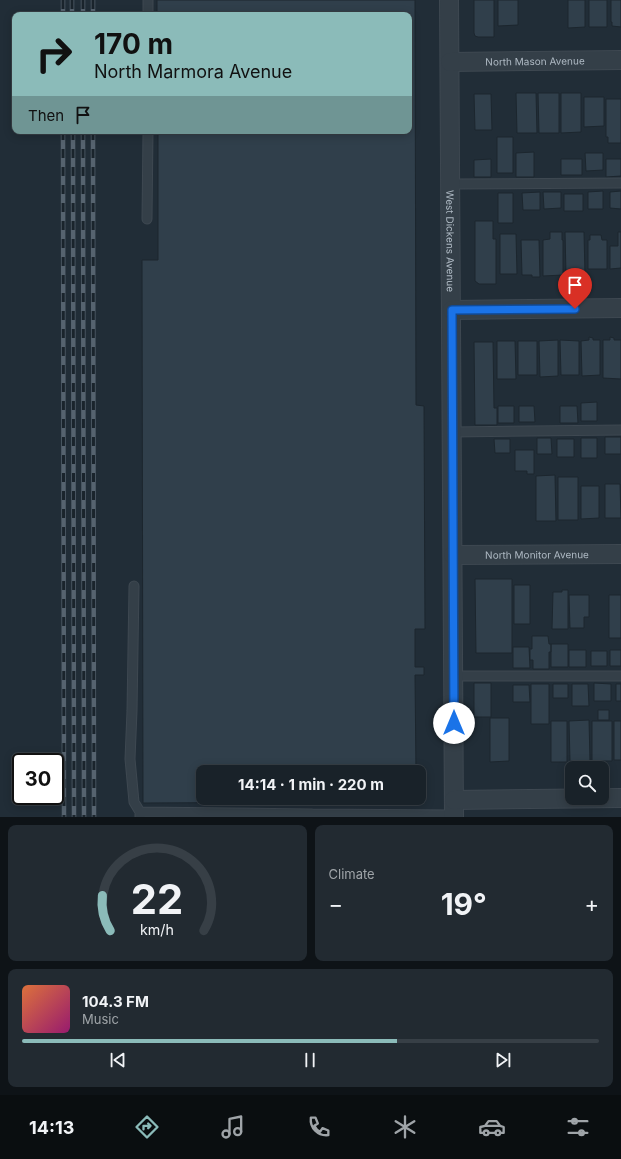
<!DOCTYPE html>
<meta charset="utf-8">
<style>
body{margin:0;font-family:Inter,sans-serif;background:#222a31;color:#f1f3f6;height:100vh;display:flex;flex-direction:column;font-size:15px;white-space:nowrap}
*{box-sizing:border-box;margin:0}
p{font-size:13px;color:#9fa4a8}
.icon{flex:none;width:22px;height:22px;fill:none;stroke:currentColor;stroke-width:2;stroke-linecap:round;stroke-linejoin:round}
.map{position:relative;height:817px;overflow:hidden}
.drawer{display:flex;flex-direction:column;gap:8px;padding:8px;background:#0e1317;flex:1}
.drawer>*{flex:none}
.banner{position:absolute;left:12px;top:12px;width:400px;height:122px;border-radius:8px;box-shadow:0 2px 10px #0003,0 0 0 1px #373f46;background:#8bbbb9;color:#111;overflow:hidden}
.buttons{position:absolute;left:565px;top:761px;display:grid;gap:8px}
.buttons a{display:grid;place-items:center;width:44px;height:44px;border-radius:8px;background:#192229;box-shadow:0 2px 10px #0003,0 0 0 1px #373f46;font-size:20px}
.speed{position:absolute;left:12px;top:753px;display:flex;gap:8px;font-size:20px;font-weight:700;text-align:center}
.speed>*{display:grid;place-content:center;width:52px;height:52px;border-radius:50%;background:#192229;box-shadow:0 2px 10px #0003,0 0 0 1px #373f46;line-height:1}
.speed .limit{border:2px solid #111;border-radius:6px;background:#fff;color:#111}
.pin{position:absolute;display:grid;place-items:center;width:34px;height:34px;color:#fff;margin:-41px -17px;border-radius:50% 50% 50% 0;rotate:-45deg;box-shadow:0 0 4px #0007}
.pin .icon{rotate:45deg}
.me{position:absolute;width:44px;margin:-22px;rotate:0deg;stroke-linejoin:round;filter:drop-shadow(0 0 3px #0008)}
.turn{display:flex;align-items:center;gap:14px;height:84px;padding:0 16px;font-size:18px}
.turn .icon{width:52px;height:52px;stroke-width:2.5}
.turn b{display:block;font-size:28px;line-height:34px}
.then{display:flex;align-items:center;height:38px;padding:0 16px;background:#0003;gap:8px;font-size:15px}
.big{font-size:30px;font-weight:700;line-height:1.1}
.drawer .card{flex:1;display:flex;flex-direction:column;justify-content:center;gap:6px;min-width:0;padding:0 14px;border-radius:8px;background:#222a31}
.drawer .dial{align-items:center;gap:0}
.dial svg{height:104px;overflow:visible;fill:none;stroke:#373f46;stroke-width:7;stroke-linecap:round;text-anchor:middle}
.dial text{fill:#f1f3f6;stroke:none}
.song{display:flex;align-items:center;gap:12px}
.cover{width:48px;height:48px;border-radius:6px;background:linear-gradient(135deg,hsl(20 70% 55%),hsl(320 70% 35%))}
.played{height:4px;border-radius:2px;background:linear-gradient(90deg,#8bbbb9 65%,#373f46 65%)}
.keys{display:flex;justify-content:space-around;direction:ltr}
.heat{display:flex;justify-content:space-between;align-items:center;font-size:22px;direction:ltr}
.drawer .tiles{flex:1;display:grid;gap:8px;grid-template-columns:1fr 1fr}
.card:last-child{grid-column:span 2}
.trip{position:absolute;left:196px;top:765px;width:230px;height:40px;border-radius:8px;background:#192229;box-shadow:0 2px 10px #0003,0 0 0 1px #373f46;font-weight:700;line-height:40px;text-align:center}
.tab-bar{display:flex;height:64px;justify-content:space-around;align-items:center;background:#0a0e10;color:#9fa4a8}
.tab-bar .icon{width:28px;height:28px}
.tab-bar .current{color:#8bbbb9}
.tab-bar b{font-size:18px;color:#f1f3f6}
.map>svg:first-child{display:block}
.building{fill:#303f4b;stroke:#1c262e}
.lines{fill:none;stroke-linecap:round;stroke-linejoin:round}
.service-casing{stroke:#3e4851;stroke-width:11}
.minor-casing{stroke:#3e4851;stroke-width:20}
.service{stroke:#343f48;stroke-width:9}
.minor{stroke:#343f48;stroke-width:18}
.rail-casing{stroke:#56636f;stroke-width:4.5}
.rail{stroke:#1a242c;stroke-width:3;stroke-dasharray:9;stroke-linecap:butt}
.route-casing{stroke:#114b97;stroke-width:10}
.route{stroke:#1a73e8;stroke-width:7}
.labels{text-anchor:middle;stroke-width:4;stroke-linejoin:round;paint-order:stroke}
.street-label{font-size:10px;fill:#afbac4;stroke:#1a242c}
</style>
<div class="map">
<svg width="621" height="817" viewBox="0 0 621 817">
<rect width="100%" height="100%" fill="#212d37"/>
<path class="building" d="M157,0H415L416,405L424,406L425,629H415V667H424V675H415L416,772H203V798H358V802L143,803L142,260H158V131H409V15H157Z
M474,0H494V37H478L475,36L474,33Z
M498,0H518V25L498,26Z
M568,0H585V27L568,28Z
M589,0H607V27H589Z
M611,0H621V27L612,26V22H611Z
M516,93H536L537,133H517Z
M538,93H559V133H539Z
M561,93H581V132L561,133Z
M474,94H491L492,130H475Z
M584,97H604V126L584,127Z
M606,99H621V143H608V137H606Z
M497,137H513V173H497Z
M534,152V177H516V153Z
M585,153H603V170L586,171Z
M491,159V177H474V160Z
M561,159H582V175H561Z
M606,159H621V176L606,177Z
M603,191V209H588V192Z
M621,191V209L610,208V192Z
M540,192V210H523L522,193Z
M543,192H561V208L544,209Z
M498,193H513V223H498Z
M564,194H583V211H564Z
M475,221H493V239H496V284H479L475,281Z
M550,232H562V240H563V275L543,276V240L550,239Z
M565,232H584L585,275H566Z
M618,232H621V268L610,269V246H618Z
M500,234H516L517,274H500Z
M590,235H601L602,240H607V269H588V240H590Z
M521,240H539L540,277H532V275H522Z
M589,337L593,338V340H600V375L582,376L581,341L589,340Z
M610,337L614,338V340H621V379L603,378V340H610Z
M558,340V376L540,377L539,341Z
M560,340L579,341V375H561Z
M497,341H515L516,379H497Z
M518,341H537V375H518Z
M474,342H493L494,408H497V425H475Z
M597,402V421H581V403Z
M498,406H514V423H498Z
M519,406H534L535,422H519Z
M560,406H577L578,423H560Z
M605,437H621V454H605Z
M537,438H551L552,454H537Z
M581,438H597V458H581Z
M494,439H510V453H495Z
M557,439H574V457H557Z
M515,450H534V474H527V471H515Z
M555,475L556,521H536V476Z
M558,477H578V520H558Z
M605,484H620L621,518H605Z
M581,486H599V518L581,519Z
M475,579H512V653H476Z
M514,585H530V624H514Z
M562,590H568V629H552L553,592H562Z
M569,595H589V617H584V628H570Z
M609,595H621V638H609Z
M532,636H548L549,644H551V652H549V669H533V660H530V649H532Z
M551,644H568V667H551Z
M513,647H529L530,668H513Z
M569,650H586V667H569Z
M610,650H621V666H610Z
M591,651H607V666H591Z
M474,683H491V717H474Z
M594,683L611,684V701H594Z
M531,684H549V724H531Z
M553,684H568V698H553Z
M572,684H588L589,706H572Z
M616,684H621V701H616Z
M513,685H529L530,702H513Z
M598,710H609V720H598Z
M490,718H509V761L490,762Z
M589,720L590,761H570L569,721Z
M551,721H567V762H551Z
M592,721H612V761H592Z
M614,721H621V760H614Z"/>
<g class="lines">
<g class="service-casing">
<path id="service" d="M148,15V0
M450,184L621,183
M147,219L148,131
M452,432L621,430
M134,586L132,711L130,759L134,802L140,812V817
M453,676H621
M140,812L312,814
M312,817V814L454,815"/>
</g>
<g class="minor-casing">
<g id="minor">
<path id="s1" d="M449,0L454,817"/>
<path id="s2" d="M450,62L621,60"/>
<path d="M452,310L621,308"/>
<path id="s3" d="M453,555L621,554"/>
<path d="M454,800L621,798"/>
</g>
</g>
<use href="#service" class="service"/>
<use href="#minor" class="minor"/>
<g class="rail-casing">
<path id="rail" d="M63,0V15
M72,0V15
M83,0V15
M93,0V15
M63,131L64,817
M73,131L74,817
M83,131L84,817
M93,131L94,817"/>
</g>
<use href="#rail" class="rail"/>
</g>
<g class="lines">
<g class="route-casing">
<path id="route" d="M454,723L452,310L575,309"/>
</g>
<use href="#route" class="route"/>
</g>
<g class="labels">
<g class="street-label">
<text dy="4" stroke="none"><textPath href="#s2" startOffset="85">North Mason Avenue</textPath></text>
<text dy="4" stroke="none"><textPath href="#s1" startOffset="241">West Dickens Avenue</textPath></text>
<text dy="4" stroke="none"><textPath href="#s3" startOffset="84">North Monitor Avenue</textPath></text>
</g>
</g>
</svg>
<div class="buttons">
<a><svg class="icon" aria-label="search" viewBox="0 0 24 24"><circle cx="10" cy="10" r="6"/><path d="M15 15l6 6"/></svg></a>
</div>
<div class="speed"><div class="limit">30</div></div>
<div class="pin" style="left:575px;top:309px;background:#d93025"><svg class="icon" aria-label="arrive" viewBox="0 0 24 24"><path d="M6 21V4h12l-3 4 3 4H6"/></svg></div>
<svg class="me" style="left:454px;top:723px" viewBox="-20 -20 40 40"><circle r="19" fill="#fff"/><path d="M0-13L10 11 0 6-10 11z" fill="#1a73e8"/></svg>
<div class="trip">14:14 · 1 min · 220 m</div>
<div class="banner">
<div class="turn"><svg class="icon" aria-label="right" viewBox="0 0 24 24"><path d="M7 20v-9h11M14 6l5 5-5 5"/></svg><div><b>170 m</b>North Marmora Avenue</div></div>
<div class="then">Then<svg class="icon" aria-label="arrive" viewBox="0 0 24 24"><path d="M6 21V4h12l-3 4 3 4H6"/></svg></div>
</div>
</div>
<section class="drawer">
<div class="tiles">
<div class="card dial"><svg viewBox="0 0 100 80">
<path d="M14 69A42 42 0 1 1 86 69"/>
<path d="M14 69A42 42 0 0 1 8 42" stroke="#8bbbb9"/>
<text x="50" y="56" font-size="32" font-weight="700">22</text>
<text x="50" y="72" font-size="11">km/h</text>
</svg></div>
<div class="card"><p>Climate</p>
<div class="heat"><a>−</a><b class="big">19°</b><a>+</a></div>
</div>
<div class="card">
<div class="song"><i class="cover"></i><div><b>104.3 FM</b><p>Music</p></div></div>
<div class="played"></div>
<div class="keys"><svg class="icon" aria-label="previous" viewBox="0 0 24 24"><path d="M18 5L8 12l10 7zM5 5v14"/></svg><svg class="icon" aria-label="pause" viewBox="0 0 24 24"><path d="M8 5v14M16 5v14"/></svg><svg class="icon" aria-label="next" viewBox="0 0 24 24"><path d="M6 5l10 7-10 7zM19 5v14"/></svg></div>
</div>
</div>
</section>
<nav class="tab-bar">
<b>14:13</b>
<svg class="icon current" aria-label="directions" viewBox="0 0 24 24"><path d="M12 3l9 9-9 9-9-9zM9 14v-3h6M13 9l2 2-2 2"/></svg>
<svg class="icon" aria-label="music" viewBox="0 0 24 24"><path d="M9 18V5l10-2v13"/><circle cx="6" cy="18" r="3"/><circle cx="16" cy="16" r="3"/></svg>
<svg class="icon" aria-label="phone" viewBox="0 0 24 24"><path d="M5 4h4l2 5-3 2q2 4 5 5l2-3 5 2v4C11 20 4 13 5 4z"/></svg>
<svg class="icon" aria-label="climate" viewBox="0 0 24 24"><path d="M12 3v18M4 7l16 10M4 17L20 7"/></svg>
<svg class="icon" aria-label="car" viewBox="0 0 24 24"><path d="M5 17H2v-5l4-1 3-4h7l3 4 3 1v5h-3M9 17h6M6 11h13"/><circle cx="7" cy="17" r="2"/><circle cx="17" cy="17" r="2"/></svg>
<svg class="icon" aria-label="filters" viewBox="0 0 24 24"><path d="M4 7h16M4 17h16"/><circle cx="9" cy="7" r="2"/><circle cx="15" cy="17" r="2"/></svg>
</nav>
